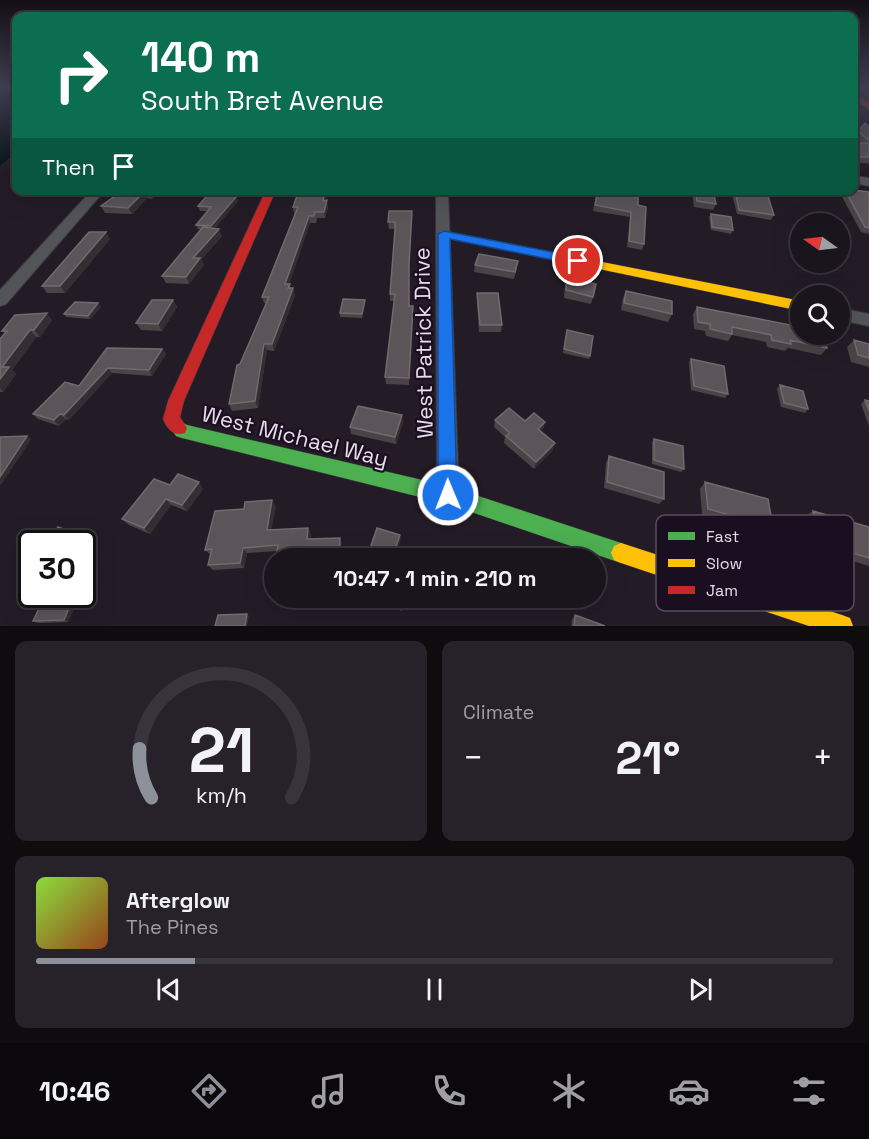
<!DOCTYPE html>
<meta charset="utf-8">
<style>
body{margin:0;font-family:"Space Grotesk",sans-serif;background:#272229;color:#f1f3f6;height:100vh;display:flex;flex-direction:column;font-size:22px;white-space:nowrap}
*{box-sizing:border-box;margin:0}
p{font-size:20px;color:#9f9fa3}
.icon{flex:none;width:33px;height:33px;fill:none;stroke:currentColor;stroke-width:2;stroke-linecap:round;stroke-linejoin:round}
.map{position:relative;height:626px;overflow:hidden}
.drawer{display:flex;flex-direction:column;gap:15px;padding:15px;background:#0e0c0f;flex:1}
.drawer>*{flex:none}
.top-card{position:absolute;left:12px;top:12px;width:846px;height:183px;border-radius:12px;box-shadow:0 6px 24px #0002,0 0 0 2px #38343b;background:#0b6e4f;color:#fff;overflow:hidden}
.needle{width:39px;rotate:284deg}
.tools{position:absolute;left:790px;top:213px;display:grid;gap:12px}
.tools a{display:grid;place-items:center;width:60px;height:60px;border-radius:50%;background:#1a151c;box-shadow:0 6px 24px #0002,0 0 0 2px #38343b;font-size:30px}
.speed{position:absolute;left:18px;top:530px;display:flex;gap:12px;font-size:30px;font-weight:700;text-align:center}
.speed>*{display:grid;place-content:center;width:78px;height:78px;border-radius:50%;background:#1a151c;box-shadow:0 6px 24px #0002,0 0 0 2px #38343b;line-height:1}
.speed .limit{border:3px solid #111;border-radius:9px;background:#fff;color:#111}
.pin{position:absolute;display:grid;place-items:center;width:51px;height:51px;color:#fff;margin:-26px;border:3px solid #fff;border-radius:50%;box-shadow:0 2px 6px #0007}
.me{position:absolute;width:66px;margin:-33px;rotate:359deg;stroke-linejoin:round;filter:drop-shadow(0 0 4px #0008)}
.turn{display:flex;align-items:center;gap:21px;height:126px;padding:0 30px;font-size:27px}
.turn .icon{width:78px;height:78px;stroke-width:2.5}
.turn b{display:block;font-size:42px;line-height:51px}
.then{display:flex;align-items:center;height:57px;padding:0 30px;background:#0003;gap:12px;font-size:22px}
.big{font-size:45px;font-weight:700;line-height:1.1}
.drawer .widget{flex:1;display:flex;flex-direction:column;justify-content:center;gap:9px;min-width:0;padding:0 21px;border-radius:12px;background:#272229}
.drawer .dial{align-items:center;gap:0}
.dial svg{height:156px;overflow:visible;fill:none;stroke:#38343b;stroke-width:7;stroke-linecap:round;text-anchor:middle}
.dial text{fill:#f1f3f6;stroke:none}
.song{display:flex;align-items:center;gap:18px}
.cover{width:72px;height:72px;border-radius:9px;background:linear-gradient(135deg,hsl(90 70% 55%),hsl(20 70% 35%))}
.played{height:6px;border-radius:3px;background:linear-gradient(90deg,#8c9099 20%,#38343b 20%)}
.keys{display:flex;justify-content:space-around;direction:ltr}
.heat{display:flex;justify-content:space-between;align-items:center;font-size:33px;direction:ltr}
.drawer .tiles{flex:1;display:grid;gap:15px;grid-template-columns:1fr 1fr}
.widget:last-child{grid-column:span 2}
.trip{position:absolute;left:264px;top:548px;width:342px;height:60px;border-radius:30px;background:#1a151c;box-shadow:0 6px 24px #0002,0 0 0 2px #38343b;font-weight:700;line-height:60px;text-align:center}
.tab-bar{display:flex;height:96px;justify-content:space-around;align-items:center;background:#0a080b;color:#9f9fa3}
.tab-bar .icon{width:42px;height:42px}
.tab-bar .active{color:#8c9099}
.tab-bar b{font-size:27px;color:#f1f3f6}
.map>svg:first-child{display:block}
.water{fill:#071117}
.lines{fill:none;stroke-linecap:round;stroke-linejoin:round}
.street-casing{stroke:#3d3840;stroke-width:2}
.fast-casing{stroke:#3d3840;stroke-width:1}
.slow-casing{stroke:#3d3840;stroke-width:1}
.jam-casing{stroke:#3d3840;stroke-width:1}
.street{fill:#525458;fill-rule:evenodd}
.fast{fill:#4caf50;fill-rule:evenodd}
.slow{fill:#ffc107;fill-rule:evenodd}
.jam{fill:#c62828;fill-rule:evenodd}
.wall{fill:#4b4446}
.shaded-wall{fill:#342d32}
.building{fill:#5b5458;stroke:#716a6e;stroke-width:1.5}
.route{fill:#1a73e8;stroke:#114b97;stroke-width:1.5}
.labels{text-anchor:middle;stroke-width:4.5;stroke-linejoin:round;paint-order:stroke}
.street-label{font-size:22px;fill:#e5dde9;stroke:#1a0f20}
.key{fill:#1a0f20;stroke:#574d5c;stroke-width:1.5}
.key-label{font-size:16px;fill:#e5dde9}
</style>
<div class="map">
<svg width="869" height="626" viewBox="0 0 869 626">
<rect width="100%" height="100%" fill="#231c26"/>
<path class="water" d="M0,88H16V153L0,166Z"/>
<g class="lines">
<g class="street-casing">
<path id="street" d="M854,176L869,178V186L854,183Z
M92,190H105L6,304L0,306V290Z
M436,190H448L459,495L456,503L448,506L440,503L437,495Z
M840,308L869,314V326L840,320Z"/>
</g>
<g class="fast-casing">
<path id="fast" d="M179,421L187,425L448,486L621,543L628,546L631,553L628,560L621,563L448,504L182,438L176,436L171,428L173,423Z"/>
</g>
<g class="slow-casing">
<path id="slow" d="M444,231L801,301V311L440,236V232Z
M621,543L842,615L850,618L853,626H809L621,563L614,560L611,553L614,546Z"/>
</g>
<g class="jam-casing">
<path id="jam" d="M854,94L869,103V109L854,99Z
M266,190H276L184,401L180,417L187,428L185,433C174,437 167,429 163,419L168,401Z"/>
</g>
<use href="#street" class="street"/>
<use href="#fast" class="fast"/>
<use href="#slow" class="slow"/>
<use href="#jam" class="jam"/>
</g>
<path class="wall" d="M869,127V164L868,163H854V143H861L854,137L858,131Z
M120,190H158L152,199L147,198L132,214L105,213L101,206L115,196Z
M240,190L235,196L236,197L238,201L215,228L222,236L201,260L204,265L189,284L166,283L162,276L201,230L198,229L196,225L208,211H200L198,206Z
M299,190H327L325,200L328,207L325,218H317L316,223H310L289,284L291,288H293L295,295L274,351L267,350L258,408L232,411L229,404L240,364L266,303H264L262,297L295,214H294L293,207Z
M597,190L638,205L644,244L642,250L627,247L630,217L593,211Z
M680,190H713L716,204L713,210L694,207L692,192Z
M731,190H766L774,215L771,220L737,214Z
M842,190L869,192V234L861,232L840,193Z
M711,214L733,230L731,234L711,230L709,217Z
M412,217L409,271V306L413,313L409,385L386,384L385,377L394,301H390V294L395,229H389L388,222Z
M110,239L65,293H47L42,286Z
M475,265L517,268L514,279L474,272Z
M567,277L593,297L591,304L564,298L565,285Z
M626,291L672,314L668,322L621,310L623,298Z
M477,293L502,325L501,332H479L477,300Z
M173,300L177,307L162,331L141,330L136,323Z
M365,303L362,318L340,317V313Z
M101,307L90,319L66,317L64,314Z
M697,307L827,348L821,355L788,348L785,351L767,347L766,342L732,335L728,341L706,336L705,331L694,329L693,314Z
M52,320L40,337H36L12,370L16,374L3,392H0V339L5,333L2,331Z
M567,330L590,356L589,359L563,353Z
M854,340L869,344V367L851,362L847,347Z
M107,348L162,349L166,354L152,376L112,373L69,420L66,419L59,426L38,419L33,414L79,386Z
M691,359L728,394L725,398L691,390L689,362Z
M780,385L808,409L805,413L781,407L777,389Z
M865,400L869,401V426L861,404Z
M495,420L545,422L543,429L540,431L553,450L534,469L504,443L505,437L494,427Z
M403,422L396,444L351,434L350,427Z
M654,439L684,469L681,472L652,464V442Z
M609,456L664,499L659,504L604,488L606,463Z
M705,482L773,527L766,533L702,515L700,489Z
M170,485L203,489L187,511L171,505L150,534L129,525L122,519Z
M276,506L271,530L311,534V539L342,543L277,551L247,553L244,568L213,570L208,565L211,555L205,550Z
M813,511L869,527V566L837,556L835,552L811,545L805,517Z
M46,594H80L68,622L38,623L33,621Z
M365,597H406L402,611L366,599Z
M575,615L605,626H571L572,620Z"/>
<path class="shaded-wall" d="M151,190H158L152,199L149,192Z
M235,190H240L232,201L231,196Z
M325,190H327L324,207L323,201Z
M144,192L147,198L132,214L128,208Z
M236,197L238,201L213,231L211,226Z
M327,200L328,207L325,218L324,212Z
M412,211V217L409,271V264Z
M309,216L310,223L287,290L285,284Z
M219,229L222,236L201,260L204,265L189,284L186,277L193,258Z
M106,232L110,239L65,293L60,286Z
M293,288L295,295L274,351L272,344Z
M173,300L177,307L162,331L158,324Z
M365,300V303L362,318V314Z
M98,303L101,307L90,319L88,316Z
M413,306V313L409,385V378Z
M47,313L52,320L40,337L34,330Z
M30,330L36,337L12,370L16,374L3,392L0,388V379L2,367Z
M264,344L267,350L258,408L255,401Z
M162,349L166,354L152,376L149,370Z
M108,368L112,373L69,420L64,415Z
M60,414L66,419L59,426L54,420Z
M402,415L403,422L396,444L395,437Z
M545,422L543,429L536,435L538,429Z
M27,436L31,440L1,485L0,484V477Z
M555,443L553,450L534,469L536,462Z
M199,482L203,489L187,511L182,505Z
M166,499L171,505L150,534L144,528Z
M272,500L276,506L270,536L267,530Z
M308,528L311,534L310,544L307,539Z
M75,533L79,535L73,543H67Z
M400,535L401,540L395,557L394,552Z
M340,538L342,543L341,558H339Z
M243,548L247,553L244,568L240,563Z
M84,573L88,576L82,589V577Z
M75,594H80L68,622L64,620Z
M404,597H406L402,611L401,607Z
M247,614L249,616L247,626H245Z"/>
<path class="building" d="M865,123L869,127V141L858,131Z
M854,143H869V157H854Z
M120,190H151L149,192H144L128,208L101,206L115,196Z
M212,190H235L231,196L236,197L211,226L196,225L211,207L198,206Z
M299,190H325L323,201L327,200L324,212H315L314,216H309L285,284H290L288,288H293L272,344H264L255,401L229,404L237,365L240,364L269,297H262L298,207H293Z
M598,190H638V205L646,207L644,244L629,241L631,212L595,205Z
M695,190H713L716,204L697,201Z
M735,190H766L774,215L739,210Z
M845,190H854L869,192V228L865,227Z
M389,211H412L409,264V306H413L409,378L385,377L395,294H390L395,230V222H388Z
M711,214L731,217L733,230L712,227Z
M203,227L219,229L193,258H200L186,277L162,276Z
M89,232H106L60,286H42Z
M479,254L518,261L515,272L475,265Z
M567,277L596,284L593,297L566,290Z
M626,291L672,301V314L624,303Z
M477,293H498L502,325H480Z
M343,299L365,300L362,314L340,313Z
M152,300H173L158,324L136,323Z
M75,302L98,303L88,316L64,314Z
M697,307L801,327V334H823L827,348L790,340L791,344L772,340L771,335L732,327V334L710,329V324L698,322Z
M47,313L34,330H30L2,367H9L0,379V339L7,331H2L15,315Z
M567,330L593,336L590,356L564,349Z
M854,340L869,344V358L858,355Z
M107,348L162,349L149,370L108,368L64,415L60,414L54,420L33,414L65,382L79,386Z
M691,359L724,366L728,394L694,386Z
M780,385L803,391L808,409L784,403Z
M865,400L869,401V411Z
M358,406L402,415L395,437L350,427Z
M509,408L525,421L534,413L545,422L538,429L555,443L536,462L506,436L510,433L495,420Z
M27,436L0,477V437Z
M654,439L683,446L684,469L654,460Z
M609,456L664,472V499L607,482Z
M178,474L199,482L182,505L166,499L144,528L122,519L154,479L170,485Z
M705,482L768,499L773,527L708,509Z
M272,500L267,530L308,528L307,539L340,538L339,558H276L278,545L243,548L240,563L208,565L212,549L205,550L215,511L244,509L245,502Z
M813,511L869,527V558L846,551L844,547L820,540Z
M58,527L75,533L67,543H46Z
M377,528L400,535L394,552L401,554L400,558H372L367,557Z
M46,594H75L64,620L33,621Z
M371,597H404L401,607Z
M247,614L245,626H215L218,615Z
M575,615L605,626H574Z"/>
<linearGradient id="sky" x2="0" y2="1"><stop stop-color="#130f15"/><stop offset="0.5" stop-color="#3f4052"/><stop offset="1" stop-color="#3f4052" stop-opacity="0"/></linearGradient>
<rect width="869" height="175" fill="url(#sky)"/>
<path class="route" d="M444,231L578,257L584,261L578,265L450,239L457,495L454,501L448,504L441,501L438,495V234Z"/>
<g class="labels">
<g class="street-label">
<text transform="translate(423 343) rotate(-91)" y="8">West Patrick Drive</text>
<text transform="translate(295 436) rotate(14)" y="8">West Michael Way</text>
</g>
</g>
<rect x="656" y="515" width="198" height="96" rx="9" class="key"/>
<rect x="668" y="532" width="27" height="8" fill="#4caf50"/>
<rect x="668" y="559" width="27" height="8" fill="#ffc107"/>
<rect x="668" y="586" width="27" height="8" fill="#c62828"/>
<g class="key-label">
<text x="706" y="542">Fast</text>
<text x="706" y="569">Slow</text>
<text x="706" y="596">Jam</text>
</g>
</svg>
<div class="tools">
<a><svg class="needle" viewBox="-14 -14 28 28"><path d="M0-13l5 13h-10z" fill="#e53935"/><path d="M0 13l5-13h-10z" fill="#9f9fa3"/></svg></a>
<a><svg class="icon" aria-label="search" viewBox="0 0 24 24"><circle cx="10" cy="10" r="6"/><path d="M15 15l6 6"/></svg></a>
</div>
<div class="speed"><div class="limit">30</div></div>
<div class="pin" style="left:578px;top:261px;background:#d93025"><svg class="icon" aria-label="arrive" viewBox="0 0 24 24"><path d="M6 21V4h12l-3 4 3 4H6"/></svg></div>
<svg class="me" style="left:448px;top:495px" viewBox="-20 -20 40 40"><circle r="17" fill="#1a73e8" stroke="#fff" stroke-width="3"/><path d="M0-11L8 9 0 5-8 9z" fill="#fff"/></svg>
<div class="trip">10:47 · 1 min · 210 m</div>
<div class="top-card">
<div class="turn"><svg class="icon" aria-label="right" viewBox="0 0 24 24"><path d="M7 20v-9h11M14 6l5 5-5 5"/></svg><div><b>140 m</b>South Bret Avenue</div></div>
<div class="then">Then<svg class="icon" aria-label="arrive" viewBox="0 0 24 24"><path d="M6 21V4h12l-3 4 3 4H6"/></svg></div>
</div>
</div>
<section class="drawer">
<div class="tiles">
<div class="widget dial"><svg viewBox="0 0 100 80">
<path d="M14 69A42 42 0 1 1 86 69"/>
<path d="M14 69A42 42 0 0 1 8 44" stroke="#8c9099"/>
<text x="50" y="56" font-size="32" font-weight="700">21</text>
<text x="50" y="72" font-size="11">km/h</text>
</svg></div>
<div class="widget"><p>Climate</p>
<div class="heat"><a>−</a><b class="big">21°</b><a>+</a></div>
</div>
<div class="widget">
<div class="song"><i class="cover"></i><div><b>Afterglow</b><p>The Pines</p></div></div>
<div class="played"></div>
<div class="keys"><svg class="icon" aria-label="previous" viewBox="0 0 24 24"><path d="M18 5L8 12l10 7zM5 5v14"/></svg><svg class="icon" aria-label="pause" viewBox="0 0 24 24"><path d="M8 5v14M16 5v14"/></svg><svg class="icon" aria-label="next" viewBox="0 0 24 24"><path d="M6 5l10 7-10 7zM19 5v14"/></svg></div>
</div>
</div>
</section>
<nav class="tab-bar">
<b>10:46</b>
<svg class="icon active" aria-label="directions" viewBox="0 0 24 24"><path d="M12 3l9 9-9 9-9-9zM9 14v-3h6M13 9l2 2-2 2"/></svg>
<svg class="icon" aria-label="music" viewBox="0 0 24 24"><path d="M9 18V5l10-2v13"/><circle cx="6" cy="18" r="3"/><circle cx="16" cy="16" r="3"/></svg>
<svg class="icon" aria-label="phone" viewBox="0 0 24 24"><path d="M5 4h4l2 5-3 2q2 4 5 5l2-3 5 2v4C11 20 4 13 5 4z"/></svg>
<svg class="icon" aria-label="climate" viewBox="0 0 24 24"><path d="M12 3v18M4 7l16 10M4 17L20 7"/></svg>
<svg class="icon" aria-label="car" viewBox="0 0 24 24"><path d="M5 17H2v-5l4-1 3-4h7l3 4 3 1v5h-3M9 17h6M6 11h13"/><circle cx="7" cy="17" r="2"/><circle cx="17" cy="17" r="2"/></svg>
<svg class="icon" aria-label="filters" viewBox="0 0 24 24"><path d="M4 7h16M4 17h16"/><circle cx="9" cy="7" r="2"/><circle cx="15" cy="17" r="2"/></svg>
</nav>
